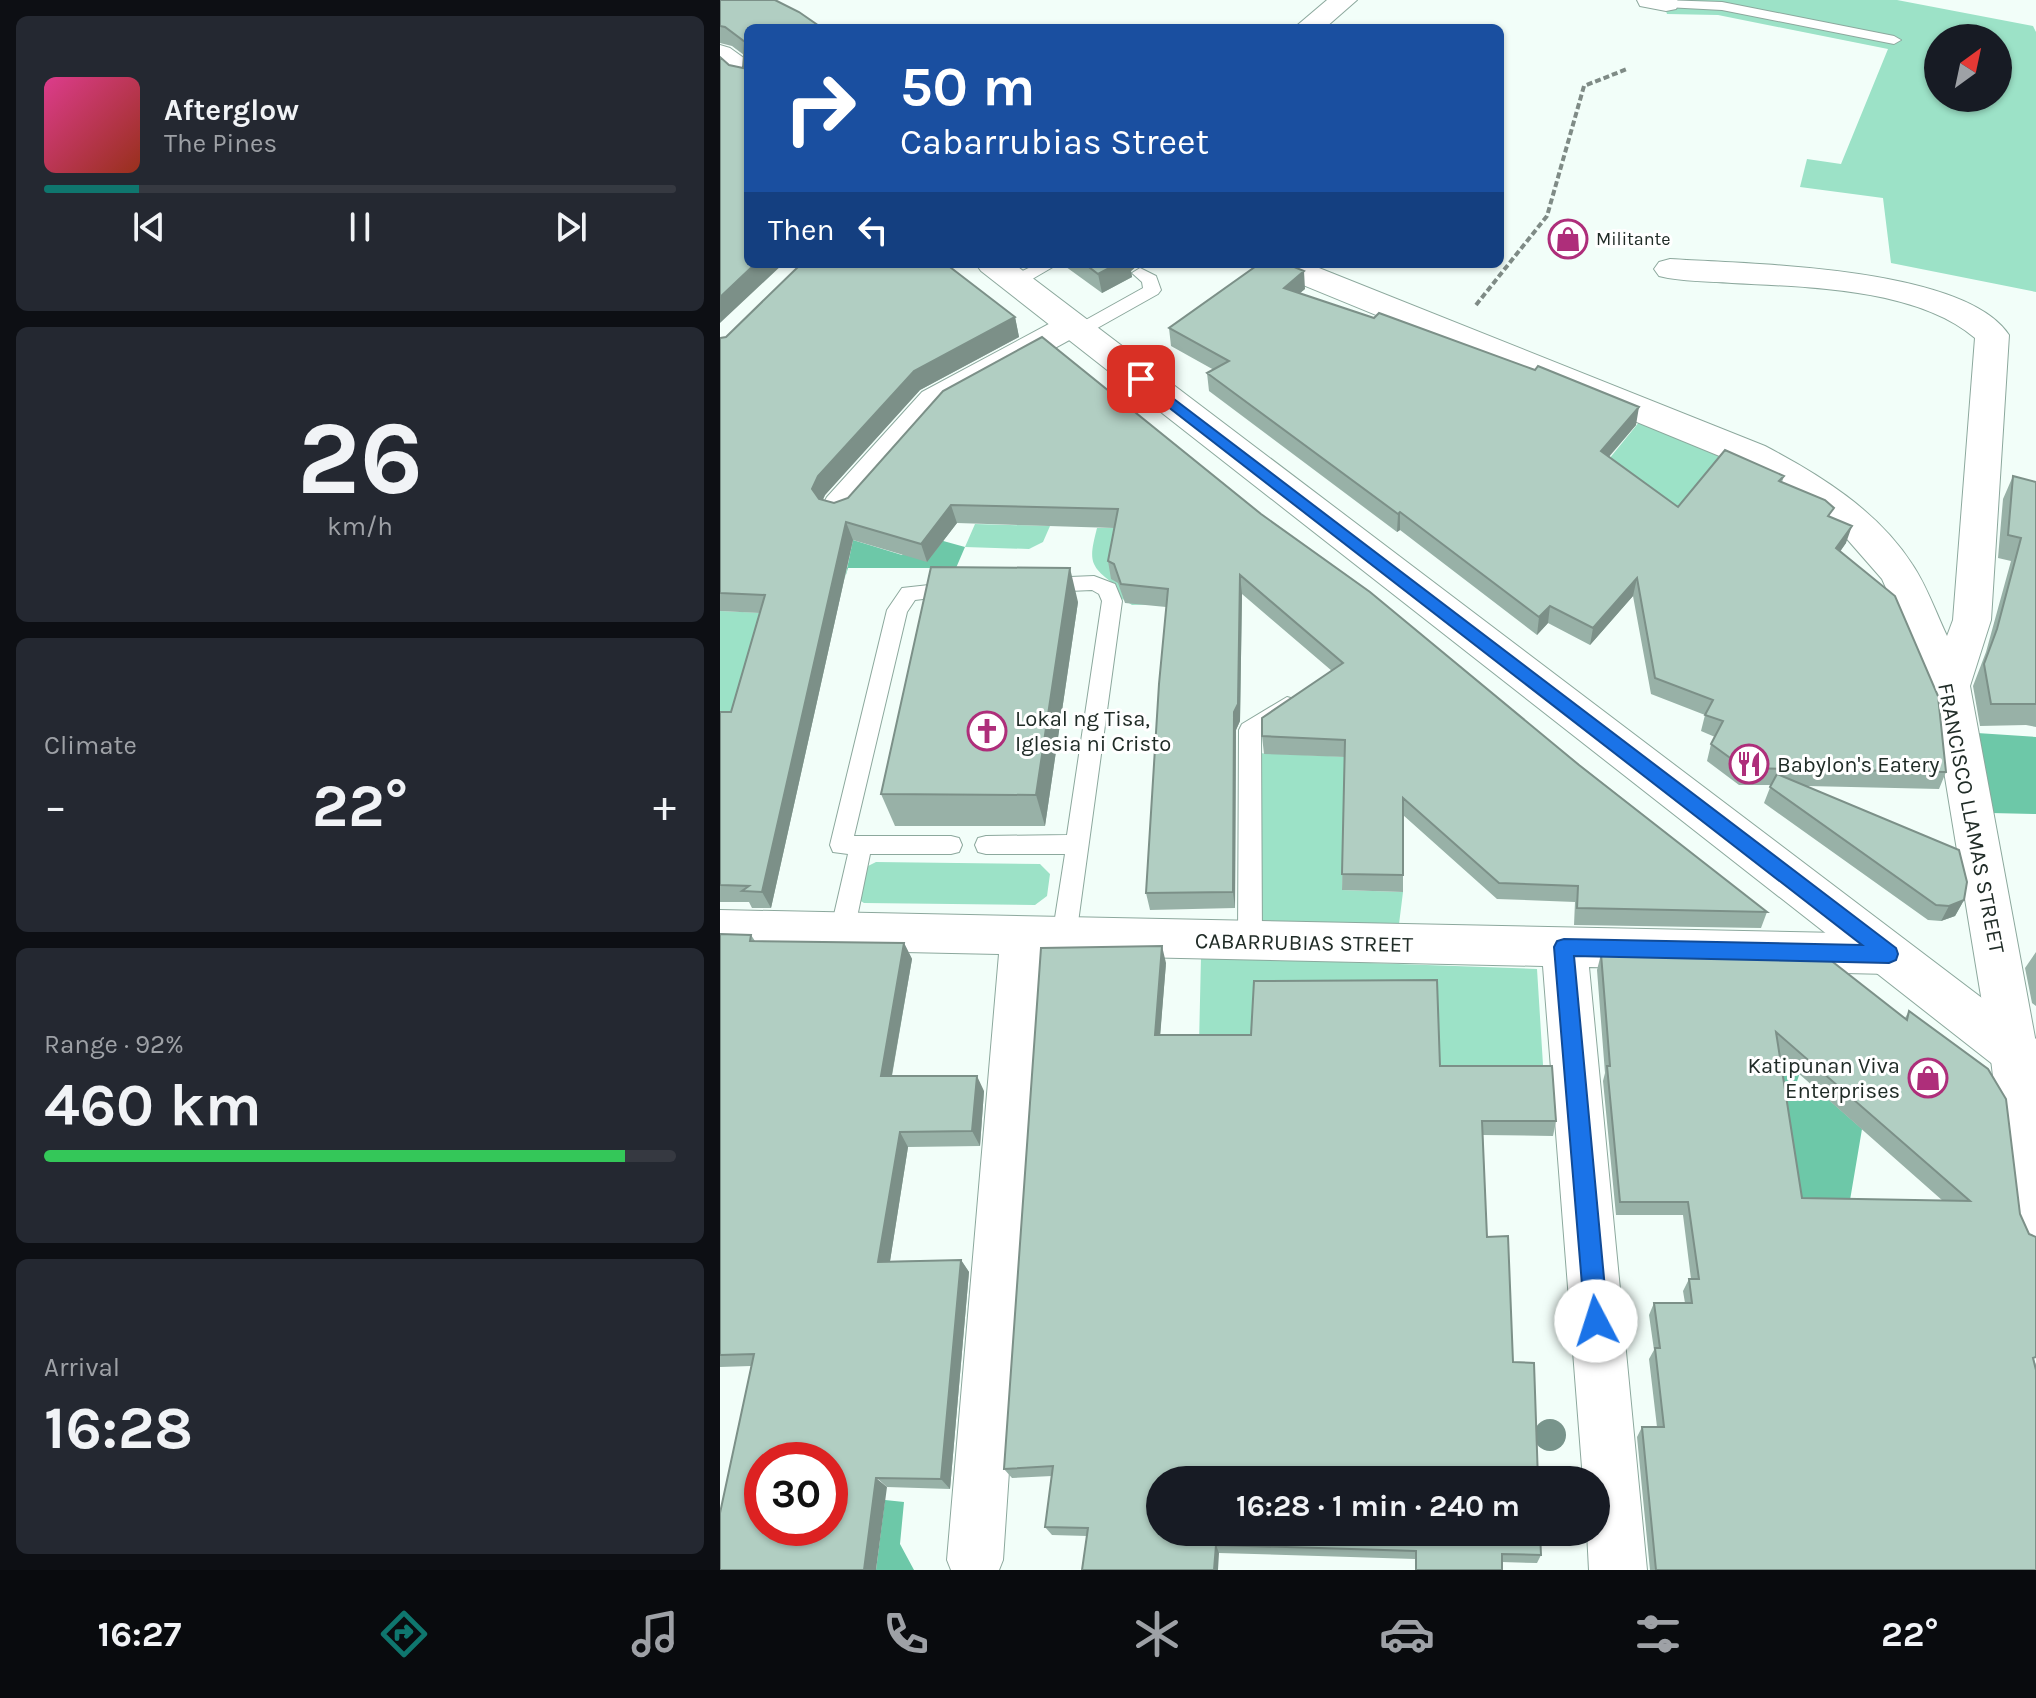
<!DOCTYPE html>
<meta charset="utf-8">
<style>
body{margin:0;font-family:Karla,sans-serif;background:#242831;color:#f1f3f6;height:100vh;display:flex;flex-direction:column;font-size:30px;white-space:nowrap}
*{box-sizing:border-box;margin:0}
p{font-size:26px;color:#9ea1a6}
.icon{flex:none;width:44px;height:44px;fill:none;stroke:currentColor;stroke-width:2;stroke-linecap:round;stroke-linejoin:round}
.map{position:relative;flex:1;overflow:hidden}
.details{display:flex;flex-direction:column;gap:16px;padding:16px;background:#0d0f14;width:720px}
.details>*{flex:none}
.guide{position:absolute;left:24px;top:24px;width:760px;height:244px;border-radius:12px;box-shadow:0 2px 6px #0004;background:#1a4fa0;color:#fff;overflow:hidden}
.needle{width:52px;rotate:33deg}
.tools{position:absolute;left:1204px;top:24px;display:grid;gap:16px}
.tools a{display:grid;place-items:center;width:88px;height:88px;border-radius:50%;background:#171b24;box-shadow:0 2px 6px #0004;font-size:40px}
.speed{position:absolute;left:24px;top:1442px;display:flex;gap:16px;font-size:40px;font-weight:700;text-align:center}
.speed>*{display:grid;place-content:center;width:104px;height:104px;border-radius:50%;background:#171b24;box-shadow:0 2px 6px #0004;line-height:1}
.speed .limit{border:12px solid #d22;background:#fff;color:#111}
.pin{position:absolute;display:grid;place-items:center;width:68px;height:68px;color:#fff;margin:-34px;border-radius:16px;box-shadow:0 4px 12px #0006}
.me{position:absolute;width:88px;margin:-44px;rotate:355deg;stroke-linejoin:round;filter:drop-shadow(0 0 6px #0008)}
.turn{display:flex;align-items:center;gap:28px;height:168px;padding:0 24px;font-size:36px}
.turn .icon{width:104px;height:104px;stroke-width:2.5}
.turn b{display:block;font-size:56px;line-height:68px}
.then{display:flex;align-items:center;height:76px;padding:0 24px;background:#0003;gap:16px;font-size:30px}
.big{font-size:60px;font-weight:700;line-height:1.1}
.details .widget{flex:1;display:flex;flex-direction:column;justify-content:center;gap:12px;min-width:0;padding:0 28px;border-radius:12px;background:#242831}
.details .dial{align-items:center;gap:0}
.dial b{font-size:104px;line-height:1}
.song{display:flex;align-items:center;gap:24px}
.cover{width:96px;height:96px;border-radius:12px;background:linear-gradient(135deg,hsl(330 70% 55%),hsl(10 70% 35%))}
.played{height:8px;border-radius:4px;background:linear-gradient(90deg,#0f766e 15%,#363941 15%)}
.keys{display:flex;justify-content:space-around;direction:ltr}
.heat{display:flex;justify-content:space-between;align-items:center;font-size:44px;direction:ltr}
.charge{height:12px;border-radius:6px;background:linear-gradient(90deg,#34c759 92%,#363941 0)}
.trip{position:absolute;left:426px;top:1466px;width:464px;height:80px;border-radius:40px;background:#171b24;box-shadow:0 2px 6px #0004;font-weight:700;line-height:80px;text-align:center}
.menu{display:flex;height:128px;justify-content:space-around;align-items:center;background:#090b0e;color:#9ea1a6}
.menu .icon{width:56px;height:56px}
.menu .active{color:#0f766e}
.menu b{font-size:36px;color:#f1f3f6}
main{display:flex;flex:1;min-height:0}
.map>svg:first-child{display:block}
.green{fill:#9ce2c7;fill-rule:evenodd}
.forest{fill:#6dc8a8}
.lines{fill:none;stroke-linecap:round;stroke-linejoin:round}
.lane-casing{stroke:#8ca89d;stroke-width:2}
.street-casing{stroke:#8ca89d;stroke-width:2}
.secondary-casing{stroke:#8ca89d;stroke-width:2}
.path{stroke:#7f8b86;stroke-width:4;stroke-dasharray:6 3;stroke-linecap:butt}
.lane{fill:#fff;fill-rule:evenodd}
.street{fill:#fff;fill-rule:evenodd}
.secondary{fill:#fff;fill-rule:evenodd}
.tree{fill:#78948b}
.wall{fill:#98b1a7;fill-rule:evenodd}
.shaded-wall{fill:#7c9088}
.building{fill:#b1cec2;stroke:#7c9088;stroke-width:2;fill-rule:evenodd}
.route{fill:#1a73e8;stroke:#114b97;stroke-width:2}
.labels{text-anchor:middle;stroke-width:6;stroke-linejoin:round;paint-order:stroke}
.far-poi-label{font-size:18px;fill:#202c27;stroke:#fff;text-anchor:start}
.poi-label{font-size:22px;fill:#202c27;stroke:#fff;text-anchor:start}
.street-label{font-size:22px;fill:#202c27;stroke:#fff}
</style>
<main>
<section class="details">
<div class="widget">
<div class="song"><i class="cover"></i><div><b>Afterglow</b><p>The Pines</p></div></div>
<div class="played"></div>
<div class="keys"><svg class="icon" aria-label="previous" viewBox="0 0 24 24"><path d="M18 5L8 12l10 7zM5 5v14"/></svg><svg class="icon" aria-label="pause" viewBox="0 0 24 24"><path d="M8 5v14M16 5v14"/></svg><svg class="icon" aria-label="next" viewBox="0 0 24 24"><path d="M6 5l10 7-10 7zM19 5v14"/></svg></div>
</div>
<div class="widget dial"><b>26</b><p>km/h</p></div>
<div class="widget"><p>Climate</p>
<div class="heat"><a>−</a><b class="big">22°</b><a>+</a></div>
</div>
<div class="widget"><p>Range · 92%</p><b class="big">460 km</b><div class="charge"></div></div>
<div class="widget"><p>Arrival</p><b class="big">16:28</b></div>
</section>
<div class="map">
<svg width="1316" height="1570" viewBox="0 0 1316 1570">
<rect width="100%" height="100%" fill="#f2fef9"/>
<path class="green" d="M942,0H1177L1313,26L1316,32V292L1171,263L1163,198L1080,187L1087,159L1121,164L1168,49L998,15L947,14ZM1218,38H1278V98H1218Z
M920,421L1007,460L946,538L880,470Z
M255,524L330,526L323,542L309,549L245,547Z
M377,528H401L450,604L412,605L398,596L397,586C368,566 369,560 377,528Z
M0,611L46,613L27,706L0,729Z
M536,753L630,757L622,890L683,892L679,924L535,922Z
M156,862L320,864L330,874L327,896L315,905L144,903L139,900L146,867Z
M481,957L817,969L824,1081L533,1050L477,1131Z"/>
<path class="forest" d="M198,534L245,547L236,568H128L125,578L133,540L182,555Z
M1257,733L1316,737V814L1271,813Z
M1003,1014L1090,1043L1071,1099L1109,1100L1142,1129L1128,1212L1076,1218Z
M165,1500L184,1502L180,1544L194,1570H156Z"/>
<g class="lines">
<g class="lane-casing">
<path id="lane" d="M941,0L1002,2L1174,36L1181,40L1174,44L1002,10L946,7L941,6Z
M317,264H338L302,285H290L288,281L290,277Z
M420,268L436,276L441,290L438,294L365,335H353L350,331L353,327L423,288L422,282L412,273Z
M374,576L395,584L402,601L356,937L352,944L344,947L336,944L332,937L345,854H266L258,852L255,845L258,838L266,836L347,835L382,601L379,594L372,590L326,592L319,590L316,585L319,580L326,578Z
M236,582L243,584L246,589L243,594L195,600L187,612L134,836H231L239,838L242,845L239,852L231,854H150L134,932L130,939L122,942L114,939L110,932L128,854L113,852L110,845L167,610L182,588Z
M567,697L574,699L578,705L574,711L541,734L542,941L538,948L530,951L522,948L518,941L519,730L522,724Z"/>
</g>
<g class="street-casing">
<path id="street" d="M607,0H637L605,28H574Z
M917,0H957L959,3L956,9L946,11L920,6Z
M950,259C1028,264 1244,266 1289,335L1271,620L1250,686L1316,1043V1252L1298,1244L1291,1227L1270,1051L1210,686L1162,579L1120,531L1076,494L1019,464L549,271L544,264H589L1045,446C1100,475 1157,510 1192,564C1207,586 1216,613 1227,636L1233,620L1255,338C1196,288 1087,287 1012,283C988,281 962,282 939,276L934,269L939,262Z
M352,314L364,318L369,325L364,332L226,408L133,515L120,519L107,515L102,506L107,497L202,392L340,318Z
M0,910L1169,934L1185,940L1192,954L1185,968L1169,974L869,967L927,1570H869L867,1532H876V1480H863L823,966L324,955L283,1560L279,1570H231L227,1560L279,954L0,948Z"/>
</g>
<g class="secondary-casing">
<path id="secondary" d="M0,45L10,48L28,61V84L17,81L0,68Z
M256,264H294L1316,1039V1091L1298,1084L261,271Z"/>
</g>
<path class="path" d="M756,305L827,216L864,86L907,69"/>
<use href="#lane" class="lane"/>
<use href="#street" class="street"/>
<use href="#secondary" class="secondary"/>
</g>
<circle class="tree" cx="830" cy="1435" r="16"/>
<path class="wall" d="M0,0L102,28L28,264L9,65L23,68L24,55L12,46L0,43Z
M342,264H436L427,268L418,265L411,271L412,277L382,293Z
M585,289L579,293L916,425L889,457L958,507L1064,476L1062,482L1111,517L1126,543L1120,551L1226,772L1219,789L1087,786L1244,900L1235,916L1221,921L1208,920L1044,803L1051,785H1019L987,761L991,744L995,737L981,731L985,715L931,694L913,596L870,645L828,623L817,635L680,530L677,532L489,391L487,373L494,370L451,346L449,328Z
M295,317L299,337L200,390L105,495L103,500L114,503L128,498L541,514L1047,912L1041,928L854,925L855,902L777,899L683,815V892L622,890L625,757L544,754L542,736L612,671L522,594L520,721L516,730L515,908L430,910L426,893L446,607L405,603L398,583L391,579L388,561L394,528L237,523L207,562L133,540L51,908H32L29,902H0V712H11L40,613L0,611V338Z
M1293,476L1316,482V727L1306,725L1260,726L1253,686L1266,652L1291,561L1278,558L1283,499Z
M358,602L325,826H175L161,794Z
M0,934L31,935L35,941L184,943L192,959L172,1076L264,1091L260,1146L188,1147L170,1261L241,1260L249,1272L230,1489L167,1487L31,1366L0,1367Z
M1316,952V1006L1312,1003L1305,968Z
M881,954L1185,1018L1189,1011L1316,1365V1570H930L917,1437L922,1427H937L929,1359L934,1350L929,1315L934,1303H965L963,1291L969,1279H971L963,1215H896L883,1081L885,1073L877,970ZM1060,1057L1223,1201L1082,1198Z
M446,963L440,1035L720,1066L836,1121L833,1136L763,1135L767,1237L793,1362L821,1555L817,1563L782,1562V1570H695V1559L499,1553L367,1536L332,1535L325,1527L332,1476L292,1478L284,1469Z"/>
<path class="shaded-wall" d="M35,264H63L0,323V297Z
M397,264H418V265L411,271L412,277L382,293L378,274Z
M584,271L585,289L565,306L564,288Z
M295,317L299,337L200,390L105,495L99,507L92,489L98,476L194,371Z
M919,407L916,425L878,469L881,451Z
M231,505L237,523L207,562L201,544Z
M680,512V530L677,532L678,514Z
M126,522L133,540L51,908L42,892Z
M1132,526L1126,543L1111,565L1116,548Z
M350,568L358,602L325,826L316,795Z
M520,575L522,594L520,721L516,730L515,908L513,892L514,712Z
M917,578L913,596L870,645L873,628Z
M830,606L828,623L817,635L819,617Z
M1244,900L1235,916L1221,921L1229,906Z
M184,943L192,959L169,1091L161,1076Z
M442,946L446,963L439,1050L435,1035Z
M257,1076L264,1091L260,1146L252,1131Z
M180,1132L188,1147L168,1274L158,1262Z
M241,1260L249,1272L230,1489L221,1479Z
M156,1478L167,1487L156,1570H144Z
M496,1545L499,1553L498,1570H494Z"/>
<path class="building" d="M0,0H55L79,12L102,28H28V264H35L0,297V57L9,65L23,68L25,42L5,27L0,26Z
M81,264H226L295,317L194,371L98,476L92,489L99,499L114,503L128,498L223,391L322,337L541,514L650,592L859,765L1047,912L857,908L858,886L779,883L683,798V875L622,874L625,740L542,736V718L623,663L520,575L518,704L514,712L513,892L426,893L439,684L448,589L401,584L394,564L388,561L398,509L231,505L201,544L126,522L42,892L22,891L29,886L0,885V712H11L45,595L0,593V338L6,337Z
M365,264H397L378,274Z
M539,264H567L584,271L564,288L654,318L659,313L815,370L818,366L919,407L881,451L958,507L1005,450L1064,476L1059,481L1105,500L1114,508L1108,516L1132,526L1116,548L1175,596L1218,696L1226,772L1024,768L991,744L1003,721L985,715L993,700L935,678L917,578L873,628L830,606L819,617L680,512L678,514L487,373L509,361L449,328Z
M1293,476L1316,482V704H1271L1264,664L1277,629L1301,538L1288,535Z
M211,567L350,568L316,795L161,794Z
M1057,774L1239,850L1247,882L1244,900L1229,906L1216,905L1050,787Z
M0,934L31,935L30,941L184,943L161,1076H257L252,1131L180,1132L158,1262L241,1260L221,1479L156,1478L144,1570H0V1513L34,1354L0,1355ZM42,1460H110V1528H42Z
M442,946L435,1035H531L534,981L717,980L720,1066H832L836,1121H762L767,1237L788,1236L793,1362L814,1363L818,1480H440V1532H820L821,1555L782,1554V1570H696V1551L496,1545L494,1570H362L368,1528L325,1527L333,1466L284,1469L321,948Z
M881,954L1109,959L1187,1020L1189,1011L1268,1069L1286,1099L1300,1214L1309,1234L1316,1237V1357L1313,1358L1316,1370V1570H936L922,1427H944L935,1348H940L934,1303H972L969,1279H979L968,1202H900L887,1066H890ZM1056,1032L1250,1201L1082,1198Z"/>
<path class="route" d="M421,374L1176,948L1178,954L1176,960L1169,963L854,956L888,1321L884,1329L876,1332L868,1329L865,1321L834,947L837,941L844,939L1142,945L416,382V375Z"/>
<defs>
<g id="shop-ring" transform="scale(2)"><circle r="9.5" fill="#fff" stroke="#ae2e7a" stroke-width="1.5"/><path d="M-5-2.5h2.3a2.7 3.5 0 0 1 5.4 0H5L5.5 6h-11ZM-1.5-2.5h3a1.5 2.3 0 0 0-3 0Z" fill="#ae2e7a"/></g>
<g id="church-ring" transform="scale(2)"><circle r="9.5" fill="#fff" stroke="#ae2e7a" stroke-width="1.5"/><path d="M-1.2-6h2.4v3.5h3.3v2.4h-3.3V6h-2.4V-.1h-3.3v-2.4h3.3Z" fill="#ae2e7a"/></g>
<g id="restaurant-ring" transform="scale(2)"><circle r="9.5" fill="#fff" stroke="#ae2e7a" stroke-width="1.5"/><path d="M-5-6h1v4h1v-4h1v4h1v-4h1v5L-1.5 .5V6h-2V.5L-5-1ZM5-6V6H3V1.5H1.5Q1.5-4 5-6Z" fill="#ae2e7a"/></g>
</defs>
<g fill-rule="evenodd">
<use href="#shop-ring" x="848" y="239"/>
<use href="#church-ring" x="267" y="731"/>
<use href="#restaurant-ring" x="1029" y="764"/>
<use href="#shop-ring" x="1208" y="1078"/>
</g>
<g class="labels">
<g class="far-poi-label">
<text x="876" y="245">Militante</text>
</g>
<g class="poi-label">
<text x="295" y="726">Lokal ng Tisa,<tspan x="295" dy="25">Iglesia ni Cristo</tspan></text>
<text x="1057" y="772">Babylon's Eatery</text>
<text x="1180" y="1073" text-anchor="end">Katipunan Viva<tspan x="1180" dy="25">Enterprises</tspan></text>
</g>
<g class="street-label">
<text transform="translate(1252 818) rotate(79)" y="8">FRANCISCO LLAMAS STREET</text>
<text transform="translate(584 942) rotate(1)" y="8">CABARRUBIAS STREET</text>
</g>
</g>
</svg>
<div class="tools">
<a><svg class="needle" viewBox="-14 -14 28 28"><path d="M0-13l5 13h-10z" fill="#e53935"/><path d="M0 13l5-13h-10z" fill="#9ea1a6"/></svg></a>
</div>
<div class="speed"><div class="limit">30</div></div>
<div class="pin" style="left:421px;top:379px;background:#d93025"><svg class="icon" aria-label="arrive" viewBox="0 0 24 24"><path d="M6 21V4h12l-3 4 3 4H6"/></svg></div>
<svg class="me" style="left:876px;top:1321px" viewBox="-20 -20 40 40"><circle r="19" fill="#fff"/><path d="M0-13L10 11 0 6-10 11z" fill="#1a73e8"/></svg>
<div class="trip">16:28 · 1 min · 240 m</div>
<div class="guide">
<div class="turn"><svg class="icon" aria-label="right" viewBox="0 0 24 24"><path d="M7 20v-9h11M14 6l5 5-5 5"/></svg><div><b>50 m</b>Cabarrubias Street</div></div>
<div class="then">Then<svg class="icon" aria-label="left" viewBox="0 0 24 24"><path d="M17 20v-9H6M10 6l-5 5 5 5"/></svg></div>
</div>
</div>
</main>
<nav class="menu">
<b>16:27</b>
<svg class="icon active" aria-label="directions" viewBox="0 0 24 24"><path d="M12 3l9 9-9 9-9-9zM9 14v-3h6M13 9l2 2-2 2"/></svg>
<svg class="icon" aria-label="music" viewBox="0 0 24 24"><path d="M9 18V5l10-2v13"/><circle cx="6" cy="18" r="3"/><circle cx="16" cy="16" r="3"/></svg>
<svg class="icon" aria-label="phone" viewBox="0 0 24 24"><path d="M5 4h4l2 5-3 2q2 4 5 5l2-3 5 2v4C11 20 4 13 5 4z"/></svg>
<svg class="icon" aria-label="climate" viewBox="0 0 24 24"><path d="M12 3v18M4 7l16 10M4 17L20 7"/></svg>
<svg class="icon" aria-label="car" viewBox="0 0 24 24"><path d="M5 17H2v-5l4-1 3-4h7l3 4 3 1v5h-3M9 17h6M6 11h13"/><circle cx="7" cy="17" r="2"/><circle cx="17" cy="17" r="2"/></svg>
<svg class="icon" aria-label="filters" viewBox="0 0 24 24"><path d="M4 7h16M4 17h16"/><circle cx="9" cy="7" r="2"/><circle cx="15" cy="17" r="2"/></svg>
<b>22°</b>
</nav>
